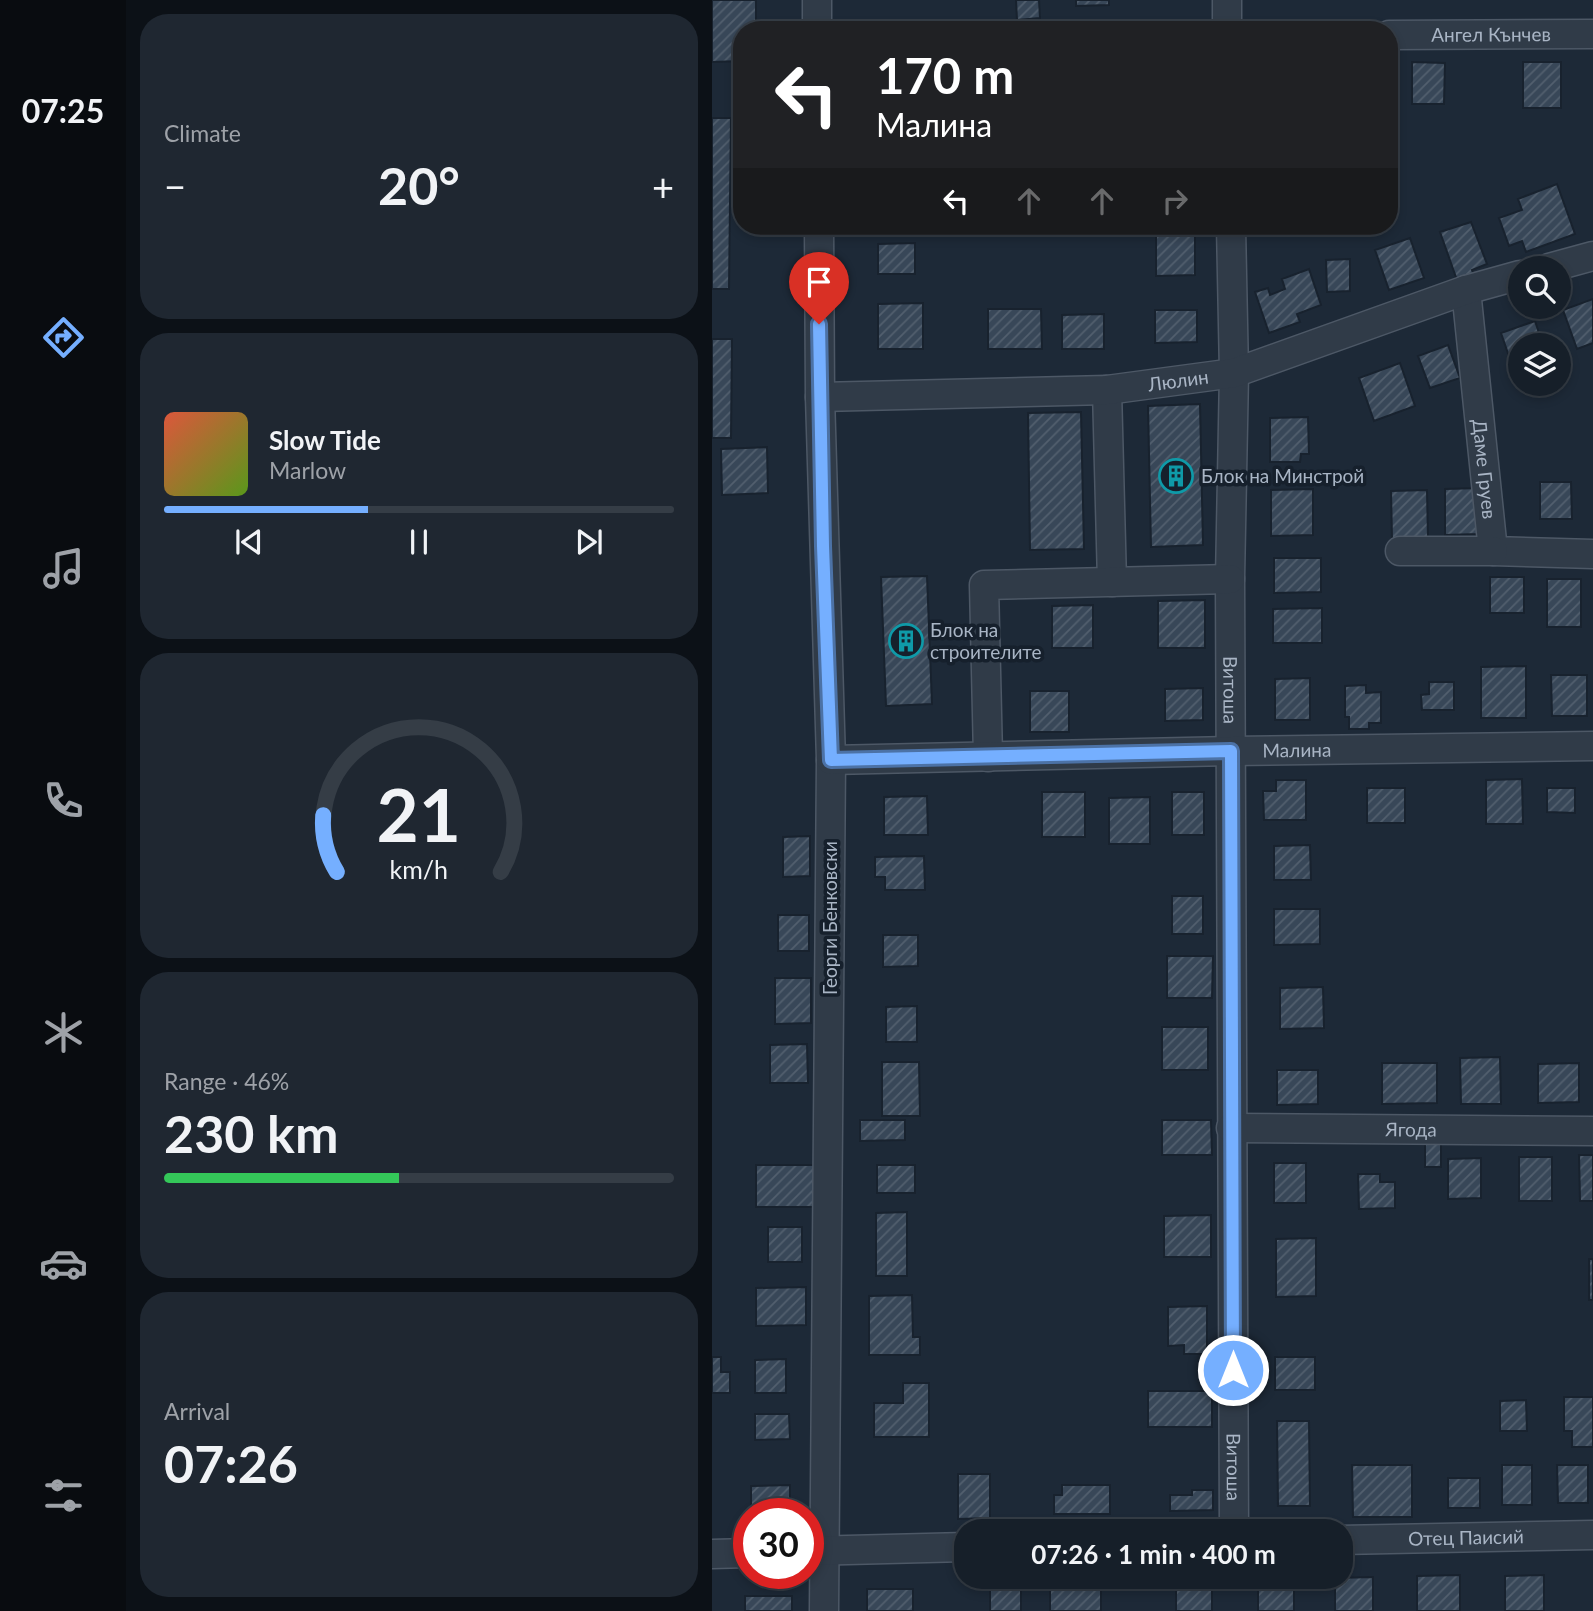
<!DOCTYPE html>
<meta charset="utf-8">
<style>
body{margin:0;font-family:Lato,sans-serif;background:#1f2731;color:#f1f3f6;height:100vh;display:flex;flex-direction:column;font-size:26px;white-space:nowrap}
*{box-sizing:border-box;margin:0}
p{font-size:23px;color:#9ea2a8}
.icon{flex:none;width:38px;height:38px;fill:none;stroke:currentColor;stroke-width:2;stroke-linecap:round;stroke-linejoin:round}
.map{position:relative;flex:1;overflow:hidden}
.sheet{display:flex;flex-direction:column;gap:14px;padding:14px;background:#0c1117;width:586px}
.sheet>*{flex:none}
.banner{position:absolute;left:21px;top:21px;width:665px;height:214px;border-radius:28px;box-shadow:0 4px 10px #0003,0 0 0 2px #353d46;background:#202124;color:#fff;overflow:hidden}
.fabs{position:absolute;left:796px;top:256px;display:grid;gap:14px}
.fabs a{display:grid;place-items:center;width:63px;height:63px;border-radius:50%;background:#161f29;box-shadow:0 4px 10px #0003,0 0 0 2px #353d46;font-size:35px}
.speed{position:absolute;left:21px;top:1498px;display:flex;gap:14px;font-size:35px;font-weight:700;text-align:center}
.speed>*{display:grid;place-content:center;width:91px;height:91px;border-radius:50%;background:#161f29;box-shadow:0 4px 10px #0003,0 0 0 2px #353d46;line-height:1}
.speed .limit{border:10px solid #d22;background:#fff;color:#111}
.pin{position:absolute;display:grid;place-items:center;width:60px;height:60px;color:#fff;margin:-72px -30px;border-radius:50% 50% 50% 0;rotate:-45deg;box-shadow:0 0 7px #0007}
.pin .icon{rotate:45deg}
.me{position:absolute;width:77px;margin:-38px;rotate:0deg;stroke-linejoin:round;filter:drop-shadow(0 0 5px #0008)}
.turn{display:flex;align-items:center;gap:24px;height:147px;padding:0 28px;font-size:32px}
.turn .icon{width:91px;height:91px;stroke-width:2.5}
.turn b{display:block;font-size:49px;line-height:60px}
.lanes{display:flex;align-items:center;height:66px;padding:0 28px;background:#0003;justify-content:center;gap:35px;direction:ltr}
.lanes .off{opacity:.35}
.big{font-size:52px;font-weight:700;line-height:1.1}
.sheet .card{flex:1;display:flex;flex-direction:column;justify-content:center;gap:10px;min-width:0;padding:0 24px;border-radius:28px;background:#1f2731}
.sheet .dial{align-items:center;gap:0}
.dial svg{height:182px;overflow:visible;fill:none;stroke:#353d46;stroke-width:7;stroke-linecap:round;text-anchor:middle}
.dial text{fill:#f1f3f6;stroke:none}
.song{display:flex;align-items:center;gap:21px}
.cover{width:84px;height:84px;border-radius:10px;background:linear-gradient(135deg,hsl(10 70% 55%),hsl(90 70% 35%))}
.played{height:7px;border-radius:4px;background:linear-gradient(90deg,#75afff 40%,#353d46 40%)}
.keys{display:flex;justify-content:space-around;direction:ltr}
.heat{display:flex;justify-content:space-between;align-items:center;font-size:38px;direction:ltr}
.charge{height:10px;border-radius:5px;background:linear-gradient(90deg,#34c759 46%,#353d46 0)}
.trip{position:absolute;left:242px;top:1519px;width:399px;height:70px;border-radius:28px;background:#161f29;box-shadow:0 4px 10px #0003,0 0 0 2px #353d46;font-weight:700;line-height:70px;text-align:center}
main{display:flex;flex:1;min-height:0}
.tabs{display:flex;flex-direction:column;width:126px;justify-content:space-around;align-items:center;background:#090c10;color:#9ea2a8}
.tabs .icon{width:49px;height:49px}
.tabs .current{color:#75afff}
.tabs b{font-size:32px;color:#f1f3f6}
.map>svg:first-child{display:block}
.building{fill:url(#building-hatch);stroke:#18222e;stroke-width:2}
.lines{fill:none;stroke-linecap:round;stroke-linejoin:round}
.minor-casing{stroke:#4d5866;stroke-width:31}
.minor{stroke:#303b48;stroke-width:28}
.route-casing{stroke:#4c72a6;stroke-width:18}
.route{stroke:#75afff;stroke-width:12}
.labels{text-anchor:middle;stroke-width:7;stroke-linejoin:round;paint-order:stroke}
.street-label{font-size:19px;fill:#a9b5c5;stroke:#16202c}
.poi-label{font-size:19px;fill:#a9b5c5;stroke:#16202c;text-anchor:start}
</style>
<main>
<nav class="tabs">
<b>07:25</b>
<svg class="icon current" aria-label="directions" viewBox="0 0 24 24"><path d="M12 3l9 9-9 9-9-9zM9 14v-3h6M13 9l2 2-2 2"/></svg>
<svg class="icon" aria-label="music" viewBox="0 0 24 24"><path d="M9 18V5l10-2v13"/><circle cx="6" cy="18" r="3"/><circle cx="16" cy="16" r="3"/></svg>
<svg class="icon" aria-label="phone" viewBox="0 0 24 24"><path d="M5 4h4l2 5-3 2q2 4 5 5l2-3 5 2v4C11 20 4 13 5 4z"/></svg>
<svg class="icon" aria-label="climate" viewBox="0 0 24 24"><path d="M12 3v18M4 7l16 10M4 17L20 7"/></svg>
<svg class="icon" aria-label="car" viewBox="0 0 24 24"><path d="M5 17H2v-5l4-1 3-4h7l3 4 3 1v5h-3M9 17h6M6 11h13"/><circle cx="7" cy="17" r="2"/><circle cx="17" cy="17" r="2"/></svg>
<svg class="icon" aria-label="filters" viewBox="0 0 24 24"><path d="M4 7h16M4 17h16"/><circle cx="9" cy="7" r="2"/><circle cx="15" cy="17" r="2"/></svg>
</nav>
<section class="sheet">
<div class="card"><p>Climate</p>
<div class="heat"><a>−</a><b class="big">20°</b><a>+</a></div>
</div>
<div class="card">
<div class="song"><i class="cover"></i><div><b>Slow Tide</b><p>Marlow</p></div></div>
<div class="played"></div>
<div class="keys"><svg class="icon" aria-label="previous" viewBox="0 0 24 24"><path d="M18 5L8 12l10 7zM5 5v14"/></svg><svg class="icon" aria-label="pause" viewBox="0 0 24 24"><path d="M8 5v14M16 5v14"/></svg><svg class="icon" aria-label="next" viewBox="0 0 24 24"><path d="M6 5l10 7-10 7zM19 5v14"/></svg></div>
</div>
<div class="card dial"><svg viewBox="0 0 100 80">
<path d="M14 69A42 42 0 1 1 86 69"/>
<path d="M14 69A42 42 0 0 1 8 44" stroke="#75afff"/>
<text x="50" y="56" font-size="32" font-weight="700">21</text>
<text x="50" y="72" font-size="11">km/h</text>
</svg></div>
<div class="card"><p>Range · 46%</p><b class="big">230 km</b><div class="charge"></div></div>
<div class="card"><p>Arrival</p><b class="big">07:26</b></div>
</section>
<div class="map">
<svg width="881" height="1611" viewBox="0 0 881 1611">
<defs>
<pattern id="building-hatch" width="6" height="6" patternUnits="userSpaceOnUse" patternTransform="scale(1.75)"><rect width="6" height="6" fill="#384758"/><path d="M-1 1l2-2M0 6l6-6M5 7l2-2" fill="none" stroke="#525f6e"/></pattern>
</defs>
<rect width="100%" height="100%" fill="#1d2937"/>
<path class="building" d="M0,0H44V30H30V61L0,62Z
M304,0H327L328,18L305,20Z
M364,0H397V5L364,6Z
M700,62L733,63L732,104H700Z
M811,62H849V108H811Z
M0,118H19L17,289H0Z
M845,184L863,234L814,252L810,241L797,246L787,218L810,210L806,199Z
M759,222L775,264L760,270L763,277L746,283L728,232Z
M444,228H483V275L444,276Z
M698,238L712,278L677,290L663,250Z
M203,243V274H166V244Z
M638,259V291L615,292L614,260Z
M597,269L609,305L585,314L588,322L557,333L543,292L556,288L558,295L573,289L570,279Z
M881,299V343L865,349L851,310Z
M211,303V349H166V304Z
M276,309H329L330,349H276Z
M443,310H485V342L443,343Z
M392,314V349H350V315Z
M823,321L831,345H808V365L801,368L789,333Z
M0,339H20L19,438H0Z
M736,345L748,378L718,388L706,356Z
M688,363L703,406L662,421L647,378Z
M488,404L491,545L439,547L436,406Z
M369,412L372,549L318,550L316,413Z
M596,417L597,454H589L588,462H558V418Z
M55,447L56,493L10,495L9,449Z
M828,482H859L860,519H828Z
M767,488V534L733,535V489Z
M601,489V535L559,536V490Z
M715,490L716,538L680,539L679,491Z
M562,558H609V592L562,593Z
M215,576L220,704L174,706L169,577Z
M778,577H812V613H778Z
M835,579H869V627H835Z
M493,600V648H446V601Z
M381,605V648H340V606Z
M610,608V643H561V609Z
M814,666V718H769V667Z
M839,675H875V716H840Z
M598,678V720H563V679Z
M717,682H742V710H710L709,695L717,694Z
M654,685V693L669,692V723H657V729H637V717H633V686Z
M491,688V720L453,721V689Z
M318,691H357V732H318Z
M810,779L811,824H774V780Z
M564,780H594V820H552L551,791H564Z
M655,788H693V823H655Z
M835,788H863V813L835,812Z
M330,792H373V837H330Z
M460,792H492V835H460Z
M215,796L216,835H172V797Z
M438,797V844H397V798Z
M98,836V876L71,877V837Z
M598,845L599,880H562V846Z
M212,856L213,890H173V877H163V857Z
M460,896H491V934H460Z
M562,909H608V944L562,945Z
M66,915H97V951H66Z
M171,935H206V966L171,967Z
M455,956H501L500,998H455Z
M63,978H99V1023L63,1024Z
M611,987L612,1028L568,1029V988Z
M205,1006V1042H174V1007Z
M450,1027H496V1070H450Z
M95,1044L96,1083H58V1045Z
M788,1057L789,1104H749L748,1058Z
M170,1062H207L208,1116H170Z
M670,1063H725V1103L670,1104Z
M867,1063V1102L826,1103V1064Z
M565,1070H606V1104L565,1105Z
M148,1120H193V1140L148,1141Z
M450,1120H499L500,1155H450Z
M713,1138H729V1167H713Z
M867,1155H881V1201H868Z
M807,1157H840V1201H807Z
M769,1158V1198L736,1199V1159Z
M562,1163H594V1203H562Z
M44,1165H103L104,1207H44Z
M165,1165H203V1193H165Z
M646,1174H668V1182H683V1208L647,1209Z
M195,1212V1276H164V1213Z
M499,1215V1257H452V1216Z
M56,1227H90V1262H56Z
M604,1238V1296L564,1297V1239Z
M877,1259H881V1300H877Z
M94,1287V1325L44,1326V1288Z
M200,1295L201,1337H208V1355H157V1296Z
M495,1306V1354H472V1345L456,1346V1307Z
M0,1357H9V1372H18V1393H0Z
M563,1357H603V1390H563Z
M74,1359V1393H43V1360Z
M191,1383H217V1437H162V1403H191Z
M436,1391H500V1427H436Z
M852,1397H881V1447H860V1431H852Z
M814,1400L815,1431H788V1401Z
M43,1414H77L78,1439L43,1440Z
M565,1421H597L598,1506H566Z
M640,1465H700V1517H641Z
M790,1465H820V1505H790Z
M845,1465H876V1503H846Z
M246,1474H278V1518L246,1519Z
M736,1478H768V1508H736Z
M78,1485V1514H39V1486Z
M350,1485H398V1514H342V1495H350Z
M480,1490H501V1510L458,1511V1495H480Z
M748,1575V1611H705V1576Z
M832,1575V1611H793V1576Z
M661,1577V1611H623V1578Z
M546,1580H582V1611H546Z
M500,1582V1611H464V1583Z
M338,1584H389V1611H338Z
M278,1585H309V1611H278Z
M155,1589H201V1611H155Z
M33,1596H80V1611H33Z"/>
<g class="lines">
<g class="minor-casing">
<g id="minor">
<path d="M105,0V30"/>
<path d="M515,0V30"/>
<path id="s1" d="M677,35L881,34"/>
<path d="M107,226L108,397L119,760L112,1611"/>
<path id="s2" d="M519,226L522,373L518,579L522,1531"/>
<path d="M837,268L881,256"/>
<path id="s3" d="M754,290L781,551L881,554"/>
<path d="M395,390L400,582"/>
<path id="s4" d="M108,397L395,390L522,373L754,290L808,275"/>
<path d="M688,551H781"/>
<path d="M276,757L272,585L518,579"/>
<path id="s5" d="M119,760L519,751L881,746"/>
<path id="s6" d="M519,1128L881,1131"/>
<path id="s7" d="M628,1540L881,1535"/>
<path d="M96,1551L254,1547"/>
<path d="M0,1554L37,1553"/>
</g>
</g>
<use href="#minor" class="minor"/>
</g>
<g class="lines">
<g class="route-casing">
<path id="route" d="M107,324L111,546L119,760L519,751L521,1370"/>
</g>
<use href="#route" class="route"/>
</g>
<defs>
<g id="building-ring" transform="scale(1.75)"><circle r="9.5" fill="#16202c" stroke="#0f9aa8" stroke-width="1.5"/><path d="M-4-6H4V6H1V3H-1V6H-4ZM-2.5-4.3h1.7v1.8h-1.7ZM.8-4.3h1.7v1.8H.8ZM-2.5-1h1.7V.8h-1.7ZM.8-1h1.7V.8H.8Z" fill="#0f9aa8"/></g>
</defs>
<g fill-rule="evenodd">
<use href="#building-ring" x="464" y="476"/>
<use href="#building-ring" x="194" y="641"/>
</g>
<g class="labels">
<g class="street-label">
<text dy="7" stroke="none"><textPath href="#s1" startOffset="102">Ангел Кънчев</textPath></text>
<text dy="7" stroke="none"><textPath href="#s4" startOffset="359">Люлин</textPath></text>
<text dy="7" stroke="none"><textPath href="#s3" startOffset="180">Даме Груев</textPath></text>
<text dy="7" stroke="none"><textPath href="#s2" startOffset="464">Витоша</textPath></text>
<text dy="7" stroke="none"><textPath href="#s5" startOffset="466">Малина</textPath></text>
<text transform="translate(118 918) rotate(-90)" y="7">Георги Бенковски</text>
<text dy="7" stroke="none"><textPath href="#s6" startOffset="180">Ягода</textPath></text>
<text dy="7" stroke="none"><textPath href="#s2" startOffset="1241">Витоша</textPath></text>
<text dy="7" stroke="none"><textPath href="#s7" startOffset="126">Отец Паисий</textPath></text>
</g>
<g class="poi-label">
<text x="489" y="483">Блок на Минстрой</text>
<text x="218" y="637">Блок на<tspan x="218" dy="22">строителите</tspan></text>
</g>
</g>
</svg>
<div class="fabs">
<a><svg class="icon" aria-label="search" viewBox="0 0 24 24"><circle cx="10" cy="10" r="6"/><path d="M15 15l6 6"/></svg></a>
<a><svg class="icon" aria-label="layers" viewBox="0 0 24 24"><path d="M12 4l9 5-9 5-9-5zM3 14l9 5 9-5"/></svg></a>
</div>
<div class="speed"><div class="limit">30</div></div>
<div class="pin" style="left:107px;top:324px;background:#d93025"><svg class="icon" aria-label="arrive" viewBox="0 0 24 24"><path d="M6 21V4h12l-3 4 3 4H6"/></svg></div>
<svg class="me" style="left:521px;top:1370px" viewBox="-20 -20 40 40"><circle r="17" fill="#75afff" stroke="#fff" stroke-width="3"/><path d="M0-11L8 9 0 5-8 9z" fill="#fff"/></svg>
<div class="trip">07:26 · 1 min · 400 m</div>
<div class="banner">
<div class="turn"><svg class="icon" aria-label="left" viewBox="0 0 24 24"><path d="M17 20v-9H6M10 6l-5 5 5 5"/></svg><div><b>170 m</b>Малина</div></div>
<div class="lanes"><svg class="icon" aria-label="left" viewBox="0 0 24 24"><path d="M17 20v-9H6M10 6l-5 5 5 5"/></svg><svg class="icon off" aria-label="ahead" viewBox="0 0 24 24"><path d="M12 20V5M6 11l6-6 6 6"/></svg><svg class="icon off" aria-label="ahead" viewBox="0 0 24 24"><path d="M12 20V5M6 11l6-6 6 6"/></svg><svg class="icon off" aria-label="right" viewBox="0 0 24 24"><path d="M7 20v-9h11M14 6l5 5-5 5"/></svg></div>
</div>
</div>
</main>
